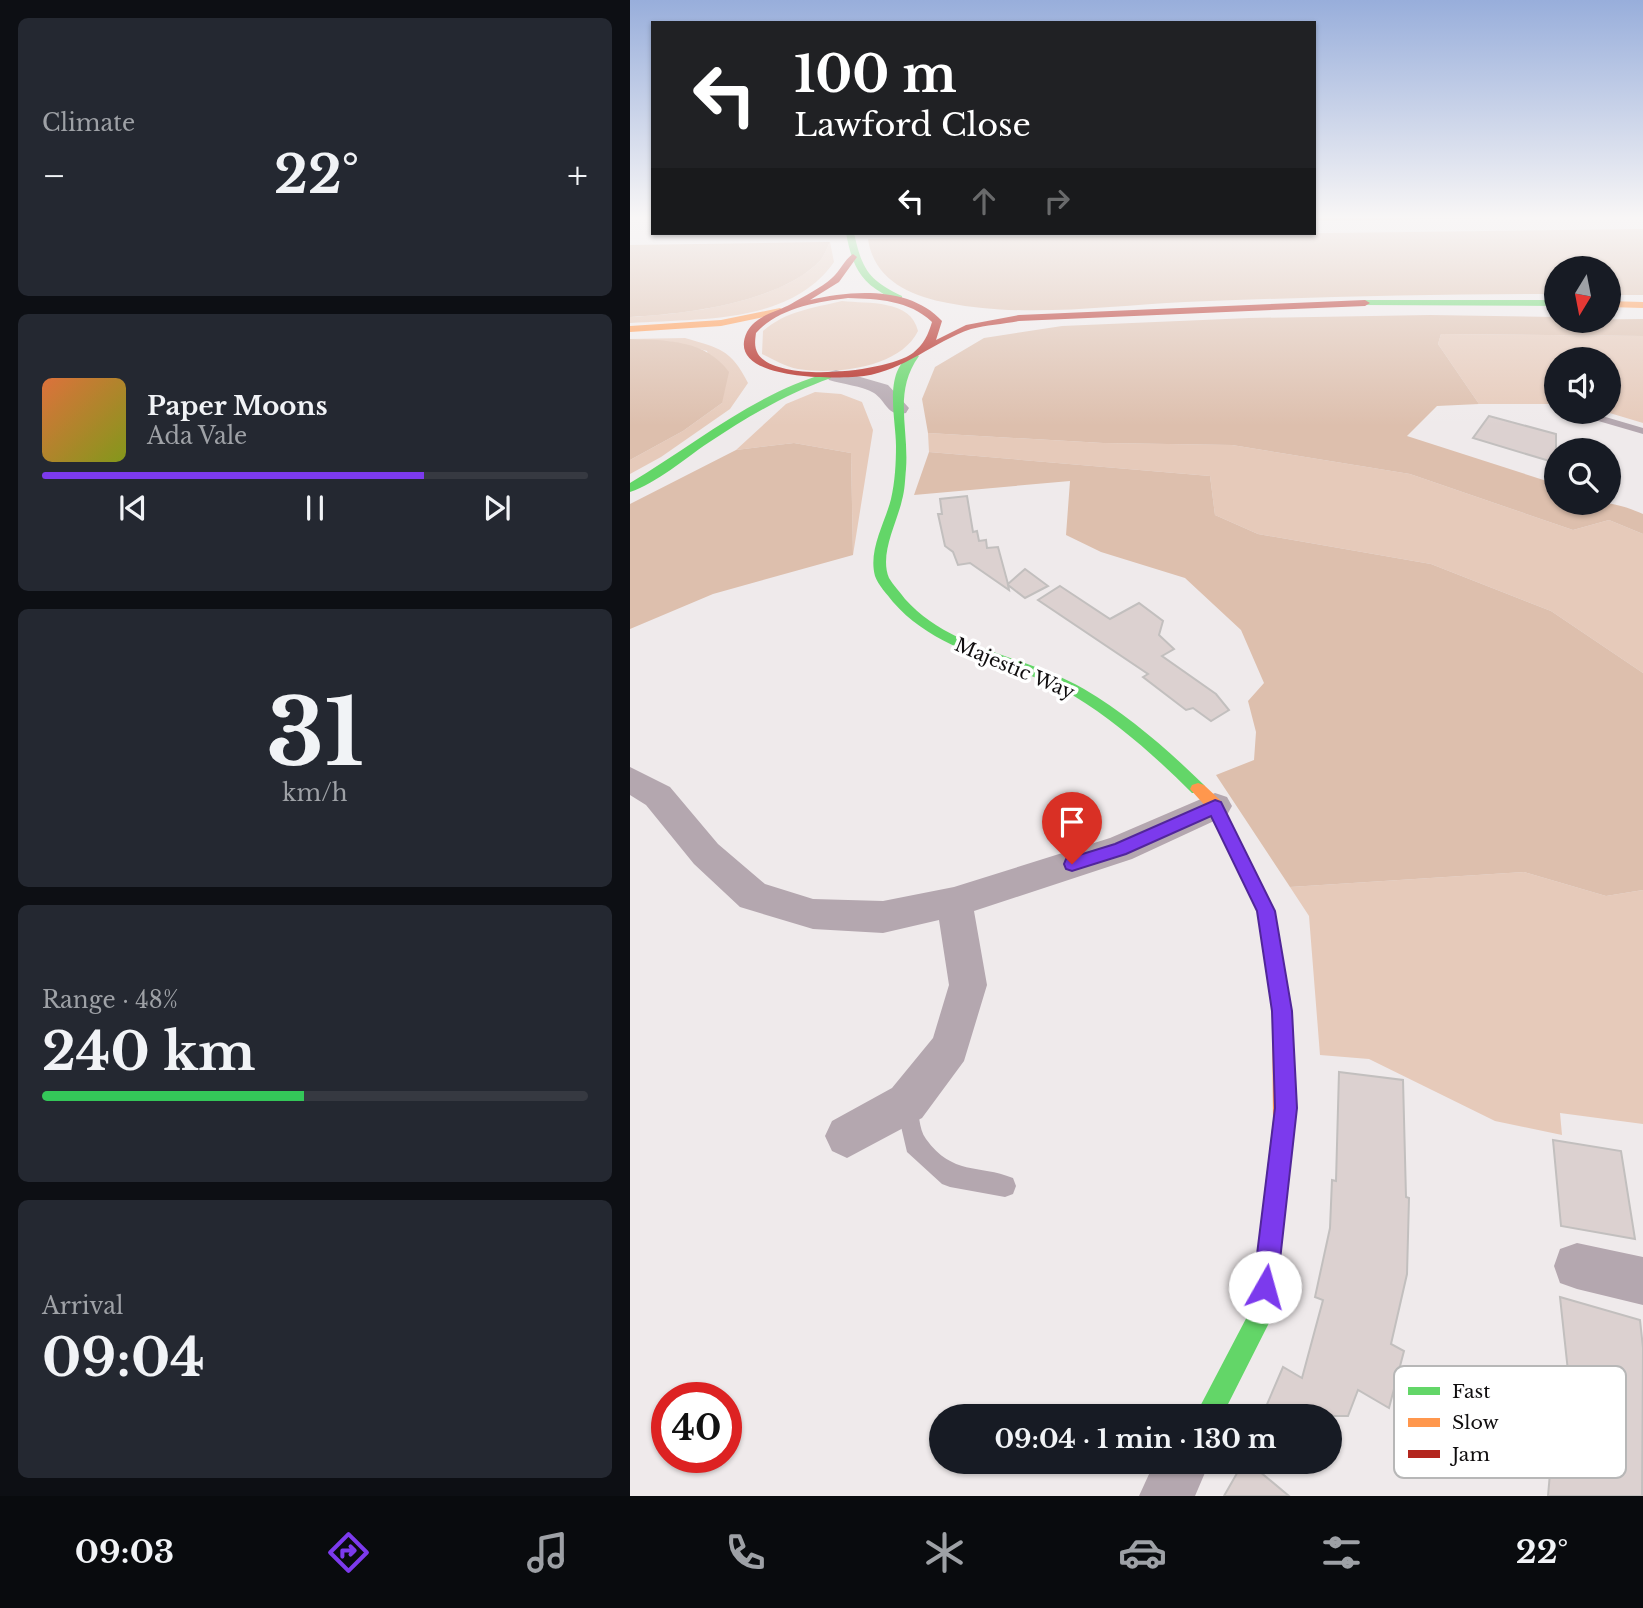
<!DOCTYPE html>
<meta charset="utf-8">
<style>
body{margin:0;font-family:"Libre Baskerville",serif;background:#242831;color:#f1f3f6;height:100vh;display:flex;flex-direction:column;font-size:26px;white-space:nowrap}
*{box-sizing:border-box;margin:0}
p{font-size:23px;color:#9ea1a6}
.icon{flex:none;width:38px;height:38px;fill:none;stroke:currentColor;stroke-width:2;stroke-linecap:round;stroke-linejoin:round}
.map{position:relative;flex:1;overflow:hidden}
.details{display:flex;flex-direction:column;gap:18px;padding:18px;background:#0d0f14;width:630px}
.details>*{flex:none}
.banner{position:absolute;left:21px;top:21px;width:665px;height:214px;border-radius:0px;box-shadow:0 2px 5px #0004;background:#202124;color:#fff;overflow:hidden}
.needle{width:46px;rotate:190deg}
.controls{position:absolute;left:914px;top:256px;display:grid;gap:14px}
.controls a{display:grid;place-items:center;width:77px;height:77px;border-radius:50%;background:#171b24;box-shadow:0 2px 5px #0004;font-size:35px}
.speed{position:absolute;left:21px;top:1382px;display:flex;gap:14px;font-size:35px;font-weight:700;text-align:center}
.speed>*{display:grid;place-content:center;width:91px;height:91px;border-radius:50%;background:#171b24;box-shadow:0 2px 5px #0004;line-height:1}
.speed .limit{border:10px solid #d22;background:#fff;color:#111}
.pin{position:absolute;display:grid;place-items:center;width:60px;height:60px;color:#fff;margin:-72px -30px;border-radius:50% 50% 50% 0;rotate:-45deg;box-shadow:0 0 7px #0007}
.pin .icon{rotate:45deg}
.me{position:absolute;width:77px;margin:-38px;rotate:7deg;stroke-linejoin:round;filter:drop-shadow(0 0 5px #0008)}
.turn{display:flex;align-items:center;gap:24px;height:147px;padding:0 28px;font-size:32px}
.turn .icon{width:91px;height:91px;stroke-width:2.5}
.turn b{display:block;font-size:49px;line-height:60px}
.lanes{display:flex;align-items:center;height:66px;padding:0 28px;background:#0003;justify-content:center;gap:35px;direction:ltr}
.lanes .off{opacity:.35}
.big{font-size:52px;font-weight:800;line-height:1.1}
.details .card{flex:1;display:flex;flex-direction:column;justify-content:center;gap:10px;min-width:0;padding:0 24px;border-radius:10px;background:#242831}
.details .dial{align-items:center;gap:0}
.dial b{font-size:91px;line-height:1}
.song{display:flex;align-items:center;gap:21px}
.cover{width:84px;height:84px;border-radius:10px;background:linear-gradient(135deg,hsl(20 70% 55%),hsl(70 70% 35%))}
.played{height:7px;border-radius:4px;background:linear-gradient(90deg,#7c3aed 70%,#363941 70%)}
.keys{display:flex;justify-content:space-around;direction:ltr}
.heat{display:flex;justify-content:space-between;align-items:center;font-size:38px;direction:ltr}
.charge{height:10px;border-radius:5px;background:linear-gradient(90deg,#34c759 48%,#363941 0)}
.trip{position:absolute;left:299px;top:1404px;width:413px;height:70px;border-radius:35px;background:#171b24;box-shadow:0 2px 5px #0004;font-weight:800;line-height:70px;text-align:center}
.menu{display:flex;height:112px;justify-content:space-around;align-items:center;background:#090b0e;color:#9ea1a6}
.menu .icon{width:49px;height:49px}
.menu .active{color:#7c3aed}
.menu b{font-size:32px;color:#f1f3f6}
main{display:flex;flex:1;min-height:0}
.map>svg:first-child{display:block}
.green{fill:#e6caba}
.forest{fill:#ddbfad}
.building{fill:#dcd1d0;stroke:#c2bfbe;stroke-width:2}
.lines{fill:none;stroke-linecap:round;stroke-linejoin:round}
.lane{fill:#b4a7af;fill-rule:evenodd}
.street{fill:#b4a7af;fill-rule:evenodd}
.fast{fill:#63d668;fill-rule:evenodd}
.slow{fill:#ff974d;fill-rule:evenodd}
.jam{fill:#b3261e;fill-rule:evenodd}
.route{fill:#7c3aed;stroke:#51269a;stroke-width:2}
.labels{text-anchor:middle;stroke-width:7;stroke-linejoin:round;paint-order:stroke}
.street-label{font-size:19px;fill:#100e0f;stroke:#fff}
.key{fill:#fff;stroke:#b7b7b7;stroke-width:2}
.key-label{font-size:19px;fill:#100e0f}
</style>
<main>
<section class="details">
<div class="card"><p>Climate</p>
<div class="heat"><a>−</a><b class="big">22°</b><a>+</a></div>
</div>
<div class="card">
<div class="song"><i class="cover"></i><div><b>Paper Moons</b><p>Ada Vale</p></div></div>
<div class="played"></div>
<div class="keys"><svg class="icon" aria-label="previous" viewBox="0 0 24 24"><path d="M18 5L8 12l10 7zM5 5v14"/></svg><svg class="icon" aria-label="pause" viewBox="0 0 24 24"><path d="M8 5v14M16 5v14"/></svg><svg class="icon" aria-label="next" viewBox="0 0 24 24"><path d="M6 5l10 7-10 7zM19 5v14"/></svg></div>
</div>
<div class="card dial"><b>31</b><p>km/h</p></div>
<div class="card"><p>Range · 48%</p><b class="big">240 km</b><div class="charge"></div></div>
<div class="card"><p>Arrival</p><b class="big">09:04</b></div>
</section>
<div class="map">
<svg width="1013" height="1496" viewBox="0 0 1013 1496">
<rect width="100%" height="100%" fill="#efeaeb"/>
<path class="green" d="M200,242L204,262C160,325 68,318 0,323V317C56,314 148,303 190,261C194,256 197,248 200,242Z
M212,301C238,304 281,299 288,331C270,368 205,375 168,369C156,367 143,359 132,354L133,331C156,311 183,308 212,301Z
M811,334L1013,336V423L973,411H978V359H926V404H849L808,344Z
M55,338C89,348 101,349 118,383L100,409L31,457L0,474V460L53,431L92,403L77,351L43,342L0,339Z
M185,392L211,394L232,402L243,430L223,555L221,453L164,443L106,450L156,404Z
M298,433L473,443L602,445L780,474L943,530L979,520L1013,534V673L921,611L801,564L628,534L585,515L580,476L299,452Z
M894,872L976,896L1013,890V1124L930,1113L932,1135L865,1121L739,1059L690,1055L679,916L660,887Z"/>
<path class="forest" d="M684,217H943L684,221Z
M1013,229V295H978V268H926V294C802,294 679,297 555,302C479,306 392,318 318,303C280,296 244,280 238,239Z
M200,242C197,248 194,256 190,261C148,303 57,314 0,317V245Z
M800,315L926,317V320L1013,319V336L811,334L808,344L849,404L807,406L777,436L926,484V502C963,502 979,499 1013,514V534L979,520L943,530L780,474L602,445L473,443L298,433L292,399L305,367L354,338L432,326L619,318Z
M0,339C37,340 76,340 99,372L92,403L53,431L0,460Z
M164,443L221,453L223,555L83,594L0,629V504L106,450Z
M299,452L580,476L585,515L628,534L801,564L921,611L1013,673V890L976,896L894,872L660,887L586,775L624,760L626,732L618,701L634,683L611,630L555,578L471,552L436,535L440,481L284,495Z"/>
<path class="building" d="M859,416L926,434V463L843,438Z
M337,496L343,532L347,531L349,541L356,540L357,548L368,547L378,584L395,569L418,586L395,598L378,585L379,590L340,563L328,565L323,552L315,546L308,514H312L310,499Z
M430,586L480,619L509,603L533,621L529,635L544,649L532,656L586,694L599,710L581,721L563,708L556,710L513,677L518,674L408,600Z
M709,1072L773,1080L776,1197L779,1198L777,1274L761,1344L774,1351L759,1408L728,1390L718,1416H632L653,1367L672,1378L693,1300L685,1297L700,1228L702,1180L706,1181Z
M923,1140L991,1151L1005,1239L931,1226Z
M930,1297L1010,1320L1013,1348L1012,1496H918L924,1427L945,1436Z
M614,1461H617L659,1496H594Z"/>
<g class="lines">
<path class="lane" d="M962,413L1013,428V434L958,418L957,416Z
M277,1095L284,1098C290,1110 288,1129 296,1139C323,1176 348,1164 383,1178L386,1186L383,1194L375,1197L320,1187L312,1184L277,1152L266,1105L270,1098Z"/>
<path class="street" d="M206,370L258,385L279,408L276,413C257,417 257,402 244,393C232,386 212,384 199,380L196,376L199,372Z
M0,767L40,787L88,844L135,884L183,899L253,901L324,887L480,838L585,793L597,797L602,806L597,815L502,859L344,911L357,985L334,1061L292,1118L217,1158L202,1151L195,1136L202,1121L262,1088L303,1038L319,985L309,920L253,933L183,929L110,907L64,864L16,805L0,795Z
M947,1243L1013,1257V1305L947,1289L930,1283L924,1266L930,1249Z
M525,1461H580L565,1496H509Z"/>
<path class="fast" d="M216,233H224C232,269 238,280 272,296V300C265,300 258,297 252,293C227,279 221,259 216,233Z
M735,300H926V306L732,305V301Z
M284,353L289,356C263,392 279,427 276,469C275,479 275,490 272,500C267,523 249,554 259,578C263,585 270,592 275,599C322,651 396,655 454,689C498,715 537,749 574,785L576,789L574,793H562C526,757 488,723 444,696C384,661 310,656 263,602C257,594 248,585 245,576C238,550 255,523 261,499C265,482 266,463 266,446C266,418 252,369 284,353Z
M197,373L201,374V378C156,394 117,417 78,443C54,459 27,483 0,492V483C64,445 124,394 197,373Z
M654,1109L662,1113L665,1120L644,1313L592,1416H565L620,1311L643,1120L646,1113Z"/>
<path class="slow" d="M978,301L1013,302V308L978,307Z
M150,308L155,311L153,313L91,326L0,332V326L91,320Z
M568,783L574,785L591,801L645,911L662,1011L665,1120L662,1127L654,1131L646,1127L643,1120L642,1011L627,911L579,810L560,789L562,785Z"/>
<path class="jam" d="M223,254L227,257L209,282L180,300C222,290 280,286 312,321L306,340L336,325L389,315L735,300L740,303L735,306L389,321C374,324 356,325 341,329C303,342 275,370 234,376C211,379 93,382 117,332C126,315 147,312 161,304C174,296 191,288 202,278C210,271 214,260 223,254ZM218,298C248,299 279,300 302,322C298,335 294,344 283,353C257,372 148,384 128,354C124,347 125,341 126,333C148,308 187,302 218,298Z"/>
</g>
<linearGradient id="sky" x2="0" y2="1"><stop stop-color="#98aedb"/><stop offset="0.51" stop-color="#f8f6f6"/><stop offset="1" stop-color="#f8f6f6" stop-opacity="0"/></linearGradient>
<rect width="1013" height="426" fill="url(#sky)"/>
<path class="route" d="M585,800L591,802L645,911L662,1011L667,1108L647,1287L644,1295L635,1299L627,1295L623,1287L645,1108L642,1011L627,911L581,816L496,854L442,871L436,869L434,864L436,859L485,844Z"/>
<g class="labels">
<g class="street-label">
<text transform="translate(385 668) rotate(23)" y="7">Majestic Way</text>
</g>
</g>
<rect x="764" y="1366" width="232" height="112" rx="10" class="key"/>
<rect x="778" y="1387" width="32" height="8" fill="#63d668"/>
<rect x="778" y="1418" width="32" height="9" fill="#ff974d"/>
<rect x="778" y="1450" width="32" height="8" fill="#b3261e"/>
<g class="key-label">
<text x="822" y="1398">Fast</text>
<text x="822" y="1429">Slow</text>
<text x="822" y="1461">Jam</text>
</g>
</svg>
<div class="controls">
<a><svg class="needle" viewBox="-14 -14 28 28"><path d="M0-13l5 13h-10z" fill="#e53935"/><path d="M0 13l5-13h-10z" fill="#9ea1a6"/></svg></a>
<a><svg class="icon" aria-label="sound" viewBox="0 0 24 24"><path d="M4 9h4l5-4v14l-5-4H4zM17 9q2 3 0 6"/></svg></a>
<a><svg class="icon" aria-label="search" viewBox="0 0 24 24"><circle cx="10" cy="10" r="6"/><path d="M15 15l6 6"/></svg></a>
</div>
<div class="speed"><div class="limit">40</div></div>
<div class="pin" style="left:442px;top:864px;background:#d93025"><svg class="icon" aria-label="arrive" viewBox="0 0 24 24"><path d="M6 21V4h12l-3 4 3 4H6"/></svg></div>
<svg class="me" style="left:635px;top:1287px" viewBox="-20 -20 40 40"><circle r="19" fill="#fff"/><path d="M0-13L10 11 0 6-10 11z" fill="#7c3aed"/></svg>
<div class="trip">09:04 · 1 min · 130 m</div>
<div class="banner">
<div class="turn"><svg class="icon" aria-label="left" viewBox="0 0 24 24"><path d="M17 20v-9H6M10 6l-5 5 5 5"/></svg><div><b>100 m</b>Lawford Close</div></div>
<div class="lanes"><svg class="icon" aria-label="left" viewBox="0 0 24 24"><path d="M17 20v-9H6M10 6l-5 5 5 5"/></svg><svg class="icon off" aria-label="ahead" viewBox="0 0 24 24"><path d="M12 20V5M6 11l6-6 6 6"/></svg><svg class="icon off" aria-label="right" viewBox="0 0 24 24"><path d="M7 20v-9h11M14 6l5 5-5 5"/></svg></div>
</div>
</div>
</main>
<nav class="menu">
<b>09:03</b>
<svg class="icon active" aria-label="directions" viewBox="0 0 24 24"><path d="M12 3l9 9-9 9-9-9zM9 14v-3h6M13 9l2 2-2 2"/></svg>
<svg class="icon" aria-label="music" viewBox="0 0 24 24"><path d="M9 18V5l10-2v13"/><circle cx="6" cy="18" r="3"/><circle cx="16" cy="16" r="3"/></svg>
<svg class="icon" aria-label="phone" viewBox="0 0 24 24"><path d="M5 4h4l2 5-3 2q2 4 5 5l2-3 5 2v4C11 20 4 13 5 4z"/></svg>
<svg class="icon" aria-label="climate" viewBox="0 0 24 24"><path d="M12 3v18M4 7l16 10M4 17L20 7"/></svg>
<svg class="icon" aria-label="car" viewBox="0 0 24 24"><path d="M5 17H2v-5l4-1 3-4h7l3 4 3 1v5h-3M9 17h6M6 11h13"/><circle cx="7" cy="17" r="2"/><circle cx="17" cy="17" r="2"/></svg>
<svg class="icon" aria-label="filters" viewBox="0 0 24 24"><path d="M4 7h16M4 17h16"/><circle cx="9" cy="7" r="2"/><circle cx="15" cy="17" r="2"/></svg>
<b>22°</b>
</nav>
